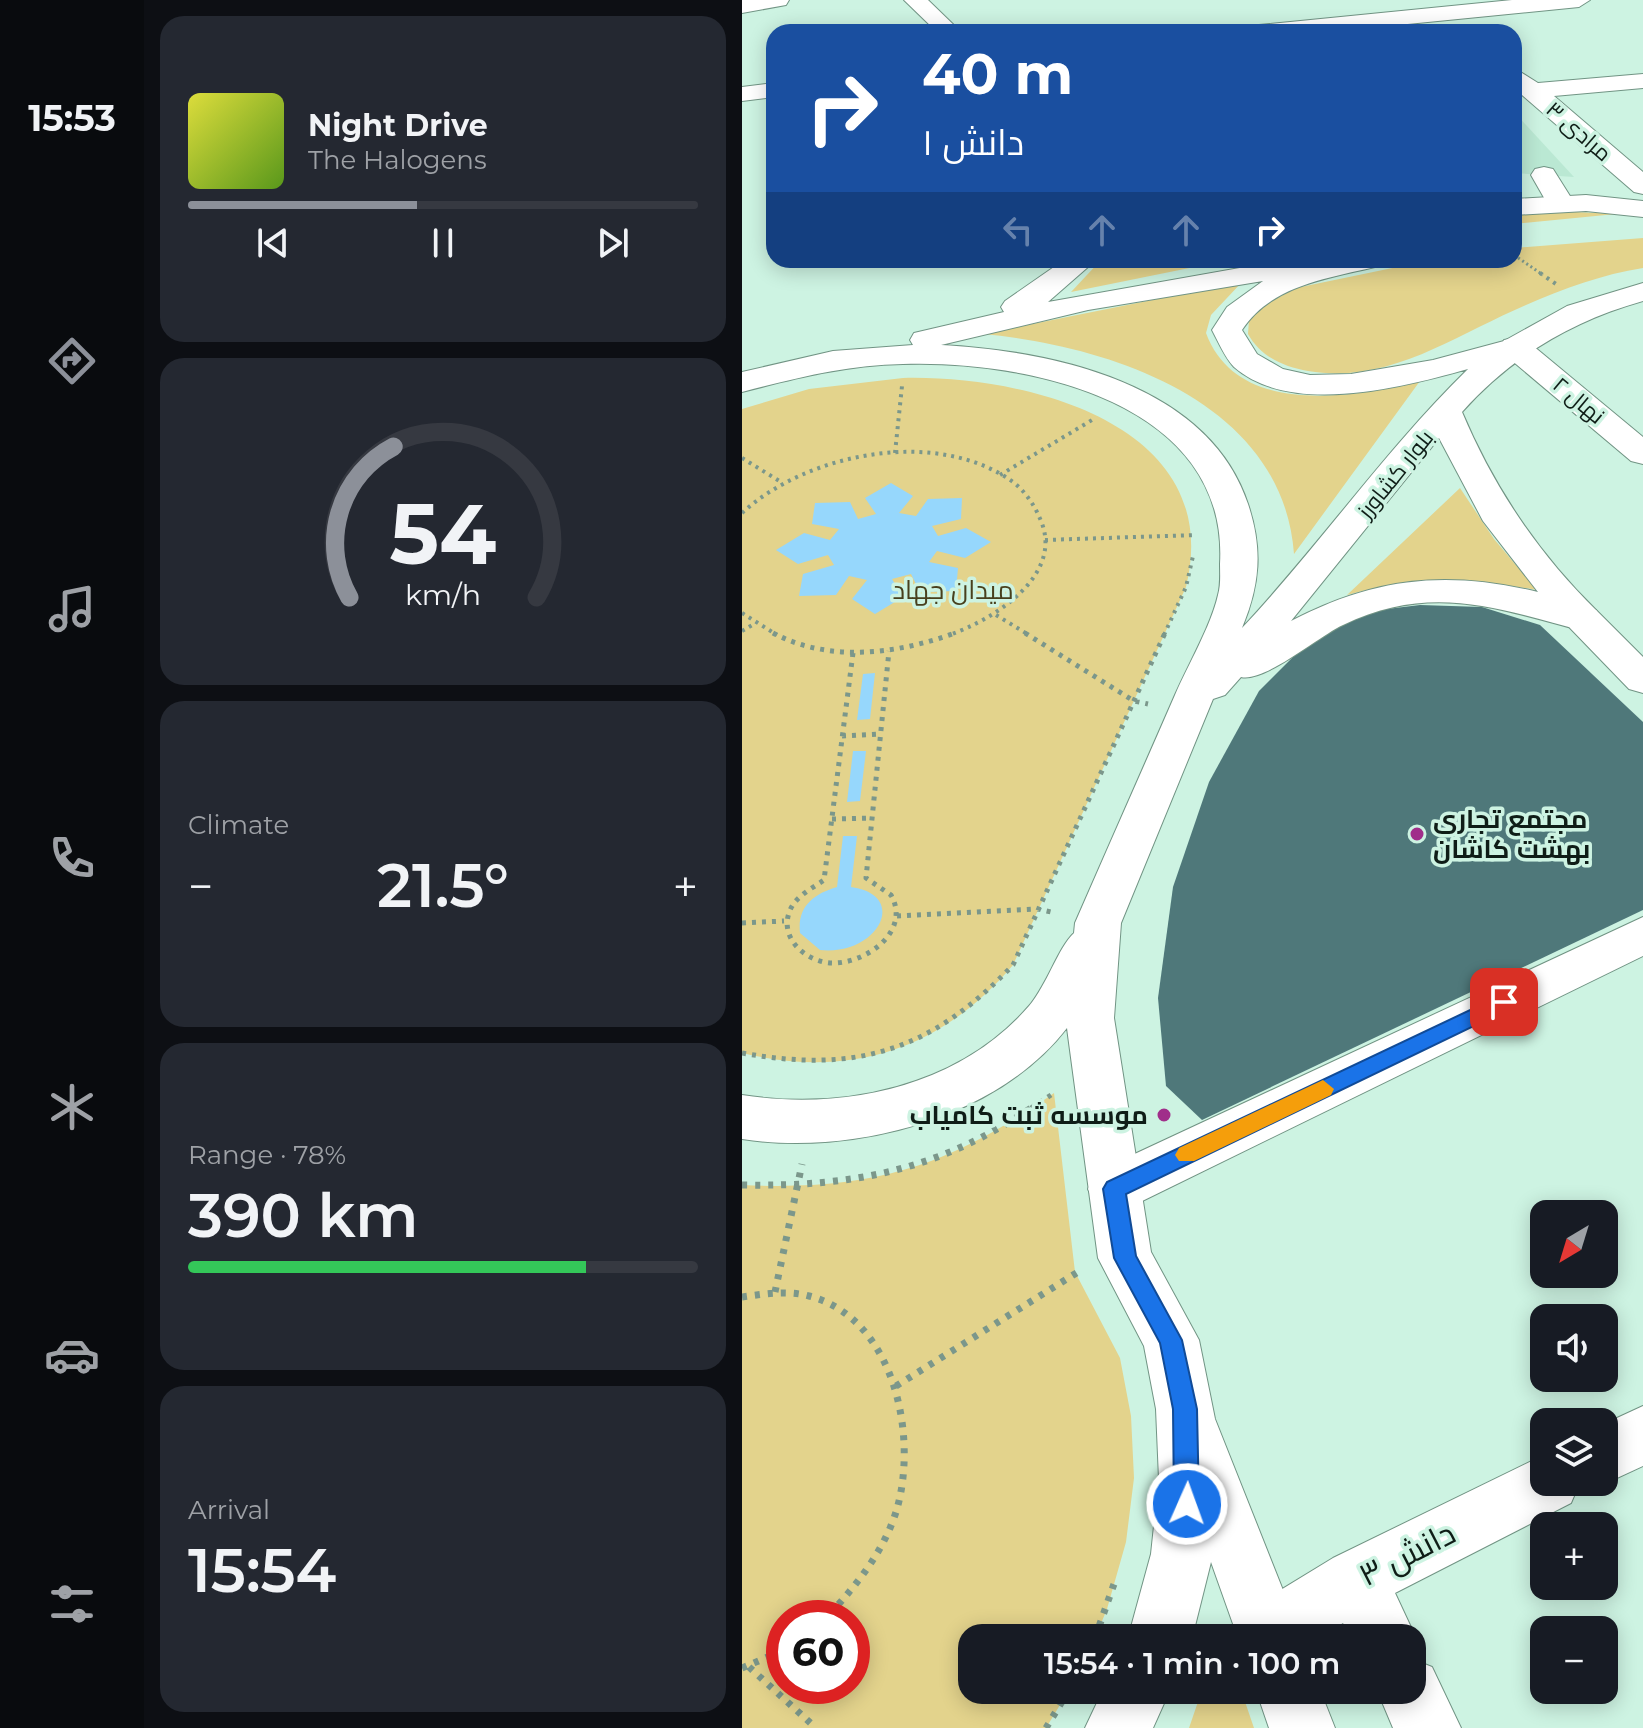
<!DOCTYPE html>
<meta charset="utf-8">
<style>
body{margin:0;font-family:Montserrat,Cairo,sans-serif;background:#242831;color:#f1f3f6;height:100vh;display:flex;flex-direction:column;font-size:30px;white-space:nowrap}
*{box-sizing:border-box;margin:0}
p{font-size:26px;color:#9ea1a6}
.icon{flex:none;width:44px;height:44px;fill:none;stroke:currentColor;stroke-width:2;stroke-linecap:round;stroke-linejoin:round}
.map{position:relative;flex:1;overflow:hidden}
.panel{display:flex;flex-direction:column;gap:16px;padding:16px;background:#0d0f14;width:598px}
.panel>*{flex:none}
.guide{position:absolute;left:24px;top:24px;width:756px;height:244px;border-radius:24px;box-shadow:0 4px 20px #0003;background:#1a4fa0;color:#fff;overflow:hidden}
.needle{width:52px;rotate:218deg}
.buttons{position:absolute;left:788px;top:1200px;display:grid;gap:16px}
.buttons a{display:grid;place-items:center;width:88px;height:88px;border-radius:16px;background:#171b24;box-shadow:0 4px 20px #0003;font-size:40px}
.speed{position:absolute;left:24px;top:1600px;display:flex;gap:16px;font-size:40px;font-weight:700;text-align:center}
.speed>*{display:grid;place-content:center;width:104px;height:104px;border-radius:50%;background:#171b24;box-shadow:0 4px 20px #0003;line-height:1}
.speed .limit{border:12px solid #d22;background:#fff;color:#111}
.pin{position:absolute;display:grid;place-items:center;width:68px;height:68px;color:#fff;margin:-34px;border-radius:16px;box-shadow:0 4px 12px #0006}
.me{position:absolute;width:88px;margin:-44px;rotate:2deg;stroke-linejoin:round;filter:drop-shadow(0 0 6px #0008)}
.turn{display:flex;align-items:center;gap:28px;height:168px;padding:0 24px;font-size:36px}
.turn .icon{width:104px;height:104px;stroke-width:2.5}
.turn b{display:block;font-size:56px;line-height:68px}
.lanes{display:flex;align-items:center;height:76px;padding:0 24px;background:#0003;justify-content:center;gap:40px;direction:ltr}
.lanes .off{opacity:.35}
.big{font-size:60px;font-weight:600;line-height:1.1}
.panel .card{flex:1;display:flex;flex-direction:column;justify-content:center;gap:12px;min-width:0;padding:0 28px;border-radius:24px;background:#242831}
.panel .dial{align-items:center;gap:0}
.dial svg{height:208px;overflow:visible;fill:none;stroke:#363941;stroke-width:7;stroke-linecap:round;text-anchor:middle}
.dial text{fill:#f1f3f6;stroke:none}
.song{display:flex;align-items:center;gap:24px}
.cover{width:96px;height:96px;border-radius:12px;background:linear-gradient(135deg,hsl(60 70% 55%),hsl(90 70% 35%))}
.played{height:8px;border-radius:4px;background:linear-gradient(90deg,#8c9099 45%,#363941 45%)}
.keys{display:flex;justify-content:space-around;direction:ltr}
.heat{display:flex;justify-content:space-between;align-items:center;font-size:44px;direction:ltr}
.charge{height:12px;border-radius:6px;background:linear-gradient(90deg,#34c759 78%,#363941 0)}
.trip{position:absolute;left:216px;top:1624px;width:468px;height:80px;border-radius:24px;background:#171b24;box-shadow:0 4px 20px #0003;font-weight:600;line-height:80px;text-align:center}
main{display:flex;flex:1;min-height:0}
.tabs{display:flex;flex-direction:column;width:144px;justify-content:space-around;align-items:center;background:#090b0e;color:#9ea1a6}
.tabs .icon{width:56px;height:56px}
.tabs .active{color:#8c9099}
.tabs b{font-size:36px;color:#f1f3f6}
.map>svg:first-child{display:block}
.built{fill:#bae8d3}
.green{fill:#e3d38c;fill-rule:evenodd}
.water{fill:#96d7fc}
.building{fill:#4f787a}
.lines{fill:none;stroke-linecap:round;stroke-linejoin:round}
.minor-casing{stroke:#719484;stroke-width:2}
.major-casing{stroke:#719484;stroke-width:2}
.path-far3{stroke:#7b978b;stroke-width:3;stroke-dasharray:2 3;stroke-linecap:butt}
.path-far2{stroke:#7b978b;stroke-width:4;stroke-dasharray:3 5;stroke-linecap:butt}
.path-far1{stroke:#7b978b;stroke-width:5;stroke-dasharray:4 6;stroke-linecap:butt}
.path{stroke:#7b978b;stroke-width:7;stroke-dasharray:5 8;stroke-linecap:butt}
.minor{fill:#fff;fill-rule:evenodd}
.major{fill:#fff;fill-rule:evenodd}
.route{fill:#1a73e8;stroke:#114b97;stroke-width:2}
.slow{fill:#f59e0b}
.poi-dot{fill:#a02e8a;stroke:#cdf3e2;stroke-width:3}
.labels{text-anchor:middle;stroke-width:7;stroke-linejoin:round;paint-order:stroke}
.far-street-label{font-size:22px;fill:#0f1d17;stroke:#cdf3e2}
.park-label{font-size:26px;fill:#48401d;stroke:#cdf3e2}
.poi-label{font-size:26px;font-weight:bold;fill:#0f1d17;stroke:#cdf3e2;text-anchor:start}
.near-street-label{font-size:32px;fill:#0f1d17;stroke:#cdf3e2}
</style>
<main>
<nav class="tabs">
<b>15:53</b>
<svg class="icon active" aria-label="directions" viewBox="0 0 24 24"><path d="M12 3l9 9-9 9-9-9zM9 14v-3h6M13 9l2 2-2 2"/></svg>
<svg class="icon" aria-label="music" viewBox="0 0 24 24"><path d="M9 18V5l10-2v13"/><circle cx="6" cy="18" r="3"/><circle cx="16" cy="16" r="3"/></svg>
<svg class="icon" aria-label="phone" viewBox="0 0 24 24"><path d="M5 4h4l2 5-3 2q2 4 5 5l2-3 5 2v4C11 20 4 13 5 4z"/></svg>
<svg class="icon" aria-label="climate" viewBox="0 0 24 24"><path d="M12 3v18M4 7l16 10M4 17L20 7"/></svg>
<svg class="icon" aria-label="car" viewBox="0 0 24 24"><path d="M5 17H2v-5l4-1 3-4h7l3 4 3 1v5h-3M9 17h6M6 11h13"/><circle cx="7" cy="17" r="2"/><circle cx="17" cy="17" r="2"/></svg>
<svg class="icon" aria-label="filters" viewBox="0 0 24 24"><path d="M4 7h16M4 17h16"/><circle cx="9" cy="7" r="2"/><circle cx="15" cy="17" r="2"/></svg>
</nav>
<section class="panel">
<div class="card">
<div class="song"><i class="cover"></i><div><b>Night Drive</b><p>The Halogens</p></div></div>
<div class="played"></div>
<div class="keys"><svg class="icon" aria-label="previous" viewBox="0 0 24 24"><path d="M18 5L8 12l10 7zM5 5v14"/></svg><svg class="icon" aria-label="pause" viewBox="0 0 24 24"><path d="M8 5v14M16 5v14"/></svg><svg class="icon" aria-label="next" viewBox="0 0 24 24"><path d="M6 5l10 7-10 7zM19 5v14"/></svg></div>
</div>
<div class="card dial"><svg viewBox="0 0 100 80">
<path d="M14 69A42 42 0 1 1 86 69"/>
<path d="M14 69A42 42 0 0 1 31 11" stroke="#8c9099"/>
<text x="50" y="56" font-size="32" font-weight="700">54</text>
<text x="50" y="72" font-size="11">km/h</text>
</svg></div>
<div class="card"><p>Climate</p>
<div class="heat"><a>−</a><b class="big">21.5°</b><a>+</a></div>
</div>
<div class="card"><p>Range · 78%</p><b class="big">390 km</b><div class="charge"></div></div>
<div class="card"><p>Arrival</p><b class="big">15:54</b></div>
</section>
<div class="map">
<svg width="901" height="1728" viewBox="0 0 901 1728">
<rect width="100%" height="100%" fill="#cdf3e2"/>
<path class="built" d="M772,112L832,177L772,173Z"/>
<path class="green" d="M834,212L874,214L772,224V214Z
M901,238V268C861,274 821,289 784,305C713,335 647,385 566,371C541,367 518,356 506,334L507,320L515,309L554,288L689,260H772V248Z
M359,260H487L329,292Z
M500,282L469,315L464,333C495,417 610,398 678,381L552,554C541,402 369,346 241,334Z
M161,378C284,375 484,424 444,587L271,965C199,1050 108,1079 0,1053V409L67,389Z
M718,488L752,539L795,590C724,578 675,575 605,595Z
M312,1093L333,1272L378,1358L389,1416L392,1478L384,1542L365,1609L353,1638H230V1690H327L304,1728H0V1185C129,1191 207,1167 312,1093ZM42,1618H110V1686H42Z
M460,1690H499L512,1728H447Z"/>
<path class="water" d="M149,483L171,496L157,513L174,516L186,499L220,498L219,519L190,526L196,536L224,528L249,542L223,558L195,551L187,562L216,568L214,591L178,592L169,574L150,579L161,597L133,614L110,599L125,580L107,576L94,595L57,596L61,574L92,565L86,555L56,564L34,550L62,533L88,540L97,529L70,524L73,503L108,502L116,519L134,514L123,498Z
M133,673L128,719L115,720L121,674Z
M111,751H124L118,801L105,802Z
M101,836H115L109,887C168,895 136,956 78,950L58,933C55,907 71,894 95,887Z"/>
<path class="building" d="M678,605L740,607L798,625L901,722V910L460,1120L424,1086L416,998L431,887L467,782L517,691L568,640L628,611Z"/>
<g class="lines">
<g class="minor-casing">
<path id="minor" d="M0,0H47L44,5L0,13Z
M162,0H186L219,32H195Z
M770,0H848L837,7L585,32H506L517,25Z
M772,68L796,83L901,74V88L812,96L901,172V194L892,192L772,88Z
M32,83V97L0,101V87Z
M802,167L811,169L833,204L829,210H809L789,175L793,169Z
M773,338L784,340L901,437V464L889,461L762,354L758,347L762,340Z
M841,607L854,610L901,657V693L887,689L828,628L822,619L828,610Z
M901,917V956L390,1206L372,1212L354,1206L346,1189L354,1172Z
M901,1406V1466L862,1484L856,1482H862V1424Z
M802,1455V1482H838L829,1503L653,1593L674,1638L670,1647V1638H609L601,1623L577,1638H496L494,1633L504,1611L591,1558Z
M670,1659L690,1667L719,1728H651L635,1690H670Z"/>
</g>
<g class="major-casing">
<path id="major" d="M844,195L901,201V217L844,211L772,215V199Z
M322,260H354L306,302L543,260H641L637,266C589,278 530,284 500,330L515,354L541,369L568,375L609,374L691,360L762,341L825,306L901,283V301C830,321 770,356 720,412C752,488 796,553 854,610L860,619L854,628L841,631C755,608 688,583 601,625C577,636 522,683 499,677L483,695L471,699L379,923L372,1018L409,1252L457,1340L473,1419L560,1638H496L469,1562L450,1638H386L409,1554L417,1479L414,1409L402,1346L356,1258L325,1028C254,1120 109,1156 0,1139V1095C101,1111 217,1087 287,1006C305,985 316,948 332,933L333,923C366,847 400,771 433,695C446,665 469,626 476,595C479,585 478,574 478,564C487,403 288,360 161,364C105,365 54,378 0,392V372L91,351L171,345L168,340L172,333L262,312L259,307L263,301ZM521,281L485,307L470,330C476,341 483,358 492,367C549,417 662,387 726,369C644,449 578,545 500,628C518,585 521,549 506,504C466,383 310,351 199,345L346,310ZM697,438L741,521L796,592C705,570 633,577 549,621Z
M361,1690H428L411,1728H343Z
M514,1690H578L593,1728H527Z"/>
</g>
<path class="path-far3" d="M772,255L801,275"/>
<path class="path-far2" d="M798,273L814,284
M153,453L160,386
M0,458L39,482
M258,475L350,420
M0,513C65,453 195,427 271,482C284,492 293,506 299,521C322,576 251,620 207,635
M303,540L454,535
M0,613L35,635
M254,615L287,635
M0,631L12,624
M422,635L444,587L451,556"/>
<path class="path-far1" d="M31,633C88,663 155,654 213,633
M283,633L392,701L406,704
M111,653L82,880C69,889 52,897 47,913C38,939 64,961 88,963C122,965 170,932 149,895L124,878L147,651
M100,736L139,734
M90,819L130,818
M155,916L296,909L313,913
M0,923L42,921
M0,1053C116,1074 190,1050 271,965L423,633
M289,1108L309,1095"/>
<path class="path" d="M0,1185C112,1187 198,1170 292,1106
M33,1292L60,1164
M0,1297C22,1294 45,1290 67,1296C153,1318 177,1438 154,1512C141,1553 113,1587 84,1618
M154,1386L336,1272
M353,1638L372,1584
M7,1667L74,1728
M0,1668L42,1650
M304,1728L327,1690"/>
<use href="#minor" class="minor"/>
<use href="#major" class="major"/>
</g>
<path class="route" d="M762,994L772,1002L769,1008L384,1194L394,1256L440,1340L455,1409L457,1504L454,1513L445,1516L436,1513L432,1504L431,1409L418,1343L372,1258L361,1189L365,1182Z"/>
<path class="slow" d="M581,1080L592,1089L589,1095L452,1161H437L433,1155L437,1148Z"/>
<g class="poi-dot">
<circle cx="675" cy="834" r="8"/>
<circle cx="422" cy="1115" r="8"/>
</g>
<g class="labels">
<g class="far-street-label">
<text transform="translate(837 131) rotate(41)" y="8">مرادی ۳</text>
<text transform="translate(837 400) rotate(40)" y="8">نهال ۲</text>
<text transform="translate(653 474) rotate(-51)" y="8">بلوار کشاورز</text>
</g>
<g class="park-label">
<text x="211" y="599">میدان جهاد</text>
</g>
<g class="poi-label">
<text x="691" y="828">مجتمع تجاری<tspan x="691" dy="30">بهشت کاشان</tspan></text>
<text x="406" y="1124" text-anchor="end">موسسه ثبت کامیاب</text>
</g>
<g class="near-street-label">
<text transform="translate(665 1554) rotate(-27)" y="11">دانش ۳</text>
</g>
</g>
</svg>
<div class="buttons">
<a><svg class="needle" viewBox="-14 -14 28 28"><path d="M0-13l5 13h-10z" fill="#e53935"/><path d="M0 13l5-13h-10z" fill="#9ea1a6"/></svg></a>
<a><svg class="icon" aria-label="sound" viewBox="0 0 24 24"><path d="M4 9h4l5-4v14l-5-4H4zM17 9q2 3 0 6"/></svg></a>
<a><svg class="icon" aria-label="layers" viewBox="0 0 24 24"><path d="M12 4l9 5-9 5-9-5zM3 14l9 5 9-5"/></svg></a>
<a>+</a>
<a>−</a>
</div>
<div class="speed"><div class="limit">60</div></div>
<div class="pin" style="left:762px;top:1002px;background:#d93025"><svg class="icon" aria-label="arrive" viewBox="0 0 24 24"><path d="M6 21V4h12l-3 4 3 4H6"/></svg></div>
<svg class="me" style="left:445px;top:1504px" viewBox="-20 -20 40 40"><circle r="17" fill="#1a73e8" stroke="#fff" stroke-width="3"/><path d="M0-11L8 9 0 5-8 9z" fill="#fff"/></svg>
<div class="trip">15:54 · 1 min · 100 m</div>
<div class="guide">
<div class="turn"><svg class="icon" aria-label="right" viewBox="0 0 24 24"><path d="M7 20v-9h11M14 6l5 5-5 5"/></svg><div><b>40 m</b>دانش ۱</div></div>
<div class="lanes"><svg class="icon off" aria-label="left" viewBox="0 0 24 24"><path d="M17 20v-9H6M10 6l-5 5 5 5"/></svg><svg class="icon off" aria-label="ahead" viewBox="0 0 24 24"><path d="M12 20V5M6 11l6-6 6 6"/></svg><svg class="icon off" aria-label="ahead" viewBox="0 0 24 24"><path d="M12 20V5M6 11l6-6 6 6"/></svg><svg class="icon" aria-label="right" viewBox="0 0 24 24"><path d="M7 20v-9h11M14 6l5 5-5 5"/></svg></div>
</div>
</div>
</main>
